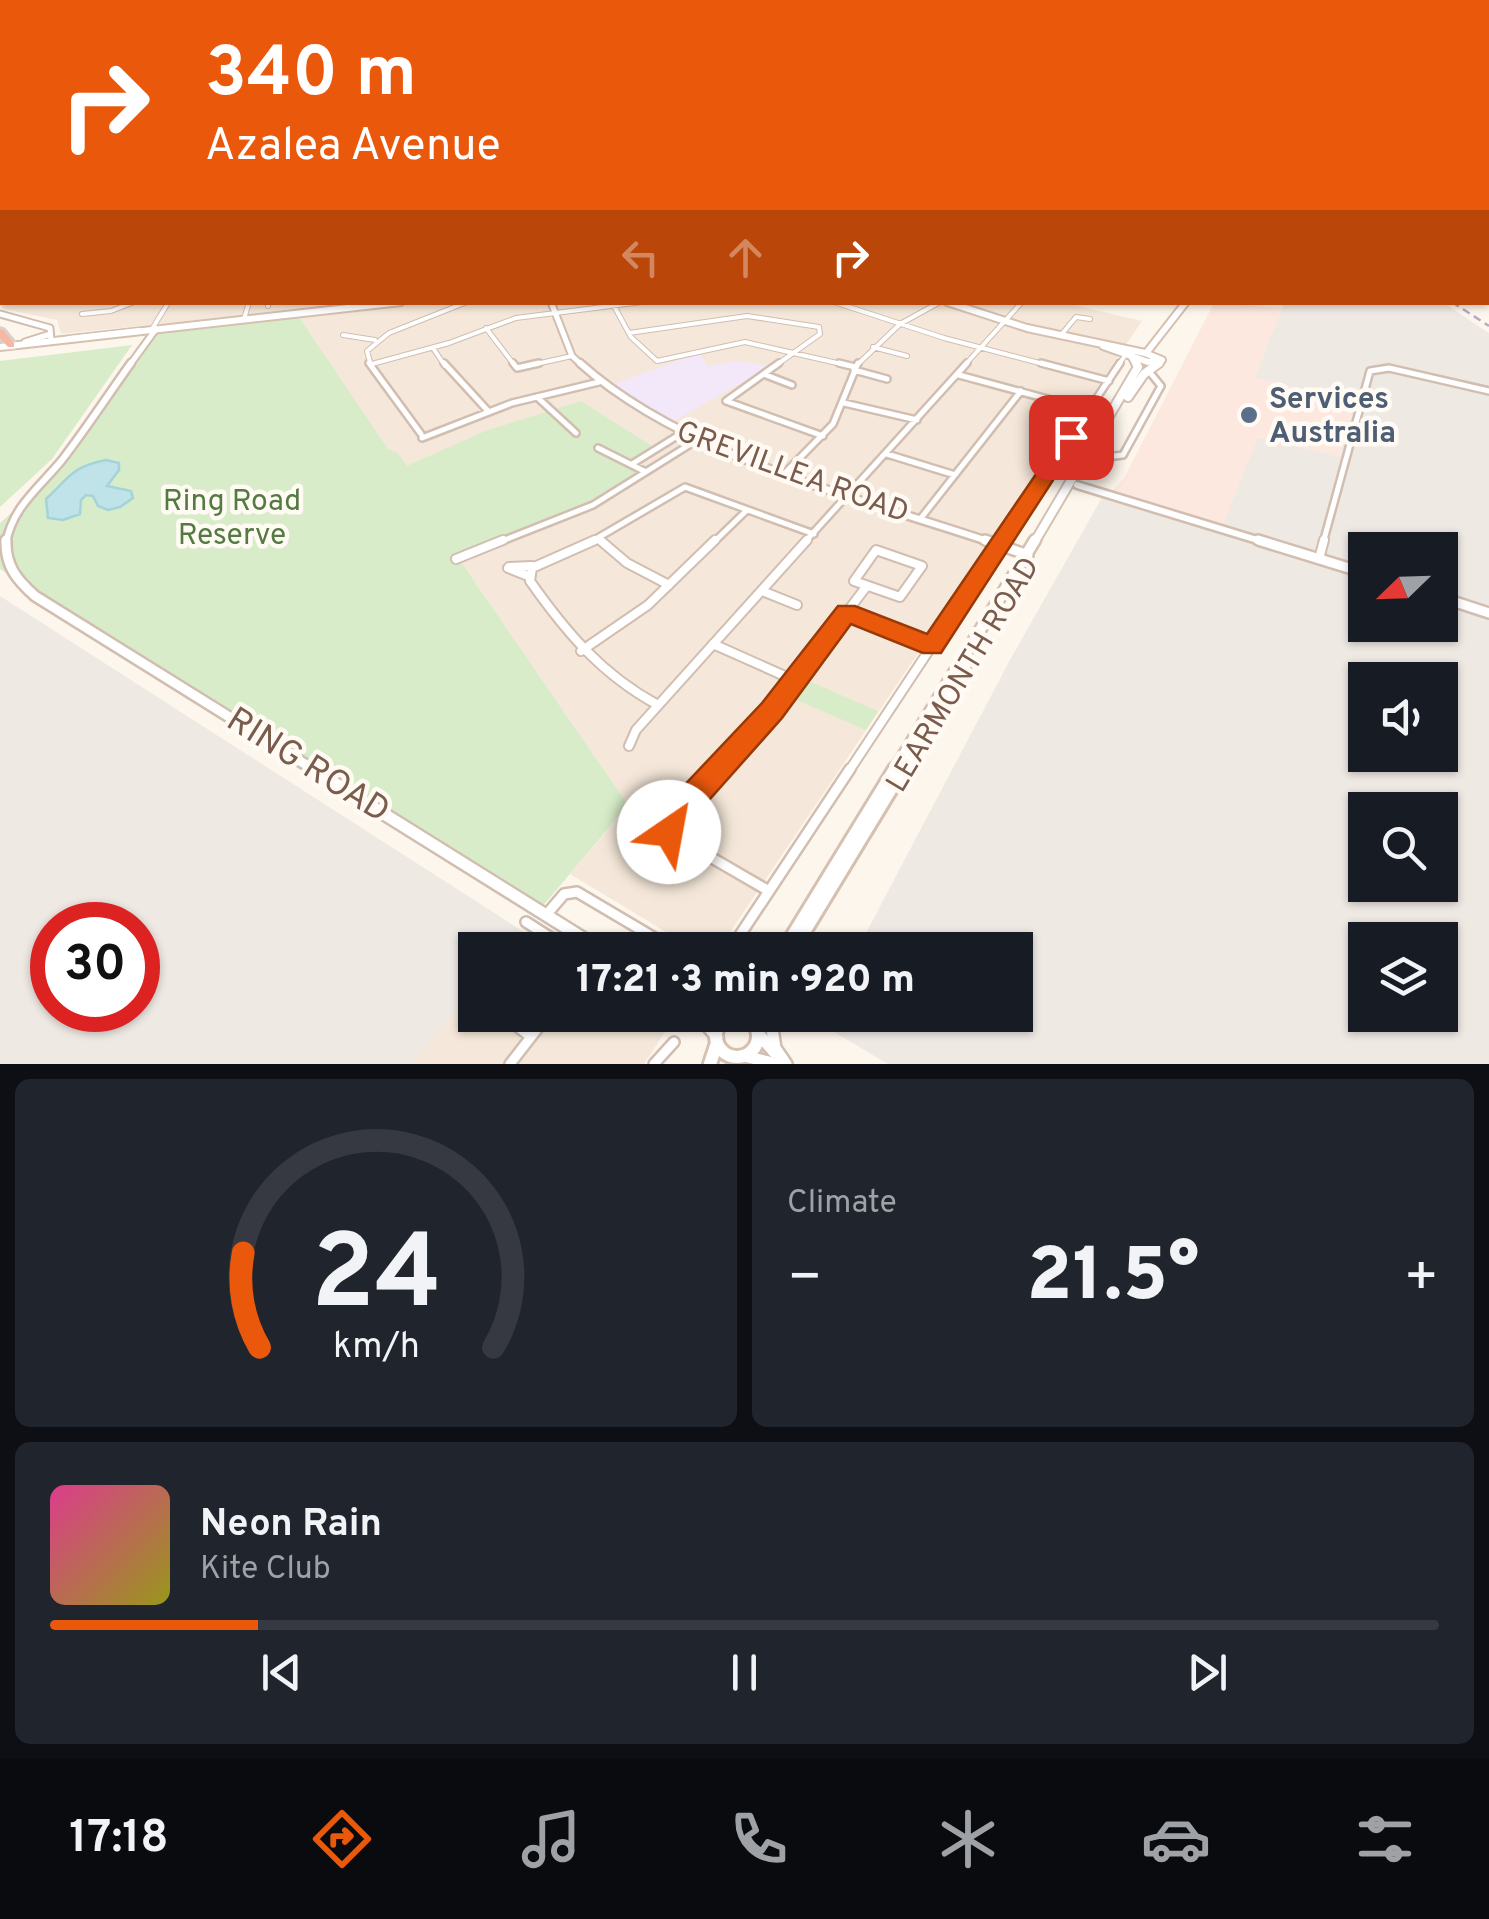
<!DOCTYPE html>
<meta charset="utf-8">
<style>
body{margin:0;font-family:Overpass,sans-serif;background:#20242c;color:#f1f3f6;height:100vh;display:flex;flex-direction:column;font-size:38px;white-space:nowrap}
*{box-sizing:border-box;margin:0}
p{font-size:32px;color:#9ea1a6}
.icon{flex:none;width:55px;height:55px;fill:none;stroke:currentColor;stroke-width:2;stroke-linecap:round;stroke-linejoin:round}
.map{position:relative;height:1064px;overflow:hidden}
.details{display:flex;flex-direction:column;gap:15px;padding:15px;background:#0d0f14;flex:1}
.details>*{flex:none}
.banner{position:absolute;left:0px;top:0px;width:1490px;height:305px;box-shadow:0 2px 8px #0004;background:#ea580c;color:#fff;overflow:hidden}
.needle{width:65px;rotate:247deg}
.buttons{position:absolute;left:1348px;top:532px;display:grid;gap:20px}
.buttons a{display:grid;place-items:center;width:110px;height:110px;border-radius:0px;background:#171b24;box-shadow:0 2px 8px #0004;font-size:50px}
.speed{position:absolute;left:30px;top:902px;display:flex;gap:20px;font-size:50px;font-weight:700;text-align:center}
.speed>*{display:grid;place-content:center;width:130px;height:130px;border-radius:50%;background:#171b24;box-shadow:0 2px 8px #0004;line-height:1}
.speed .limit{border:15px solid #d22;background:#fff;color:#111}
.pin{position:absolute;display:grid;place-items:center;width:85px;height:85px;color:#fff;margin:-42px;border-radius:20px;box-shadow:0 5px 15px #0006}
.me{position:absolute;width:110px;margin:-55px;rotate:33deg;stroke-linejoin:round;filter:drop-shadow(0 0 8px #0008)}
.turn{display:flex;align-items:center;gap:35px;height:210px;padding:0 40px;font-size:45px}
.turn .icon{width:130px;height:130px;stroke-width:2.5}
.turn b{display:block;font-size:70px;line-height:85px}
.lanes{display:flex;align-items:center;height:95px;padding:0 40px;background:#0003;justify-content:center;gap:50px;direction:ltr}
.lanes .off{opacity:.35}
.big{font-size:75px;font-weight:800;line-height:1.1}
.details .tile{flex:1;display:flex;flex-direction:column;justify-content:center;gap:15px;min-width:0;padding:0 35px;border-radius:15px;background:#20242c}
.details .dial{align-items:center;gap:0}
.dial svg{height:260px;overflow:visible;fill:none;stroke:#363941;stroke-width:7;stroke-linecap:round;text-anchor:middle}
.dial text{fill:#f1f3f6;stroke:none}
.song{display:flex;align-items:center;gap:30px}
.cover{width:120px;height:120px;border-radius:15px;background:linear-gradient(135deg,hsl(330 70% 55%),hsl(60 70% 35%))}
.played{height:10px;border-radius:5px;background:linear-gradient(90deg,#ea580c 15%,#363941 15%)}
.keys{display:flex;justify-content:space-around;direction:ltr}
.heat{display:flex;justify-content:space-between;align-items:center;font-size:55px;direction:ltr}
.details .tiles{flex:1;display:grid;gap:15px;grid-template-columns:1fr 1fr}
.tile:last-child{grid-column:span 2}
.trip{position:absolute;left:458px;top:932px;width:575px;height:100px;border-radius:0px;background:#171b24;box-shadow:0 2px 8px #0004;font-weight:800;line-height:100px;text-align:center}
.dock{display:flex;height:160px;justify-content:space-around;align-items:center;background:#090b0e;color:#9ea1a6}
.dock .icon{width:70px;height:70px}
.dock .on{color:#ea580c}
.dock b{font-size:45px;color:#f1f3f6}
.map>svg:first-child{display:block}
.residential{fill:#f5e8da}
.commercial{fill:#fde8e0}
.industrial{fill:#efe9e4;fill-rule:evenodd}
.education{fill:#f3e8fa}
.green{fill:#d8ecc9}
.water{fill:#bfe3e8;stroke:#a5d3da;stroke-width:2.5}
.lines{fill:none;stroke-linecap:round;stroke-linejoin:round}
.minor-far3-casing{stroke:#d1beb0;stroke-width:6}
.minor-far2-casing{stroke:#d1beb0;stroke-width:10}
.minor-far1-casing{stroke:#d1beb0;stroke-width:12}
.minor-casing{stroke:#d1beb0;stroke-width:14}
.tertiary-far3-casing{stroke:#d1beb0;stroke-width:9}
.tertiary-far2-casing{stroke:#d1beb0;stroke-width:11}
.tertiary-far1-casing{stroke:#d1beb0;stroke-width:14}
.tertiary-casing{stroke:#d1beb0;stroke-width:16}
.secondary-far3-casing{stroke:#d6c0b0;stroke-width:10}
.secondary-far2-casing{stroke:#d6c0b0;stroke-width:12}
.secondary-far1-casing{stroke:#d6c0b0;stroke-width:15}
.secondary-casing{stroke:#d6c0b0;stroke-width:18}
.motorway-casing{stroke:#dad1cd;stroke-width:6}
.minor-far3{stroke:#fff;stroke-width:4}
.minor-far2{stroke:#fff;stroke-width:5}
.minor-far1{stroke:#fff;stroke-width:8}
.minor{stroke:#fff;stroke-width:9}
.tertiary-far3{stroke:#fff;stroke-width:5}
.tertiary-far2{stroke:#fff;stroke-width:6}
.tertiary-far1{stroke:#fff;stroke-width:9}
.tertiary{stroke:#fff;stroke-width:11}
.secondary-far3{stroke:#fff;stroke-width:6}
.secondary-far2{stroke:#fff;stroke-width:8}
.secondary-far1{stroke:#fff;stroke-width:10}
.secondary{stroke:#fff;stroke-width:12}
.motorway{fill:#f7b7a3;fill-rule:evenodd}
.rail{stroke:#b9a8c9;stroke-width:2.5;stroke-dasharray:8 5;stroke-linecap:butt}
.route{fill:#ea580c;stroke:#983908;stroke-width:2.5}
.service-dot{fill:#5c6f8a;stroke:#fffaf3;stroke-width:4}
.labels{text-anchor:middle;stroke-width:9;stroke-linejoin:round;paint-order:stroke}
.service-label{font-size:30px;font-weight:bold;fill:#4e5e75;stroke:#fffaf3;text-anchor:start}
.street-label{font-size:30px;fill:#7a5c4d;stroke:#fffaf3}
.park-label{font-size:30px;fill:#537a41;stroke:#fffaf3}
.near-street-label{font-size:35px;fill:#7a5c4d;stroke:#fffaf3}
</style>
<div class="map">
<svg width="1489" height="1064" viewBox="0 0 1489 1064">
<rect width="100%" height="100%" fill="#fdf6ec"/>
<path class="residential" d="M2,244V302L363,303L61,334L57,320L4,309L0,305Z
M436,302H1061L1142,321L718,950H696L570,874L627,807L652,819L628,805L457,556L398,453L388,450L299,317Z
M475,989V1015H652L669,1026L644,1064H410Z"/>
<path class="commercial" d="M1214,303L1282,308L1256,378L1355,402L1340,458L1258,437L1223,527L1111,492L1124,478Z"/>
<path class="industrial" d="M1284,303H1444L1489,333V1064H888L824,1026L823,1015H1015V950H857L1011,658L1104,494L1222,527L1258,437L1340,457L1355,402L1255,378ZM1365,550H1440V625H1365ZM1365,680H1440V755H1365ZM1365,810H1440V885H1365ZM1365,940H1440V1015H1365Z
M0,596L524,932L509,950H475V989L410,1064H0ZM52,925H138V1010H52Z"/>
<path class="education" d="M699,353L707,366L737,361L771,366L672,422L612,385Z"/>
<path class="green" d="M299,317L388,449L398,453L407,466L485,431L581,401L652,446L624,464L640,474L575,511L457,556L628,805L542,907L0,569V523C65,467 109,400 159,331Z
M132,345L52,459L0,507V361Z
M806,680L878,711L866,730L792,698Z"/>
<path class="water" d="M106,460L119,463V470L107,486L131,491L133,498L120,507L108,510L98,506L93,496L86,495L81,500L80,514L63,520L48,518L46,499C70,477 71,467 106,460Z"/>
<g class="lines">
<g class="minor-far3-casing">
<path id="minor-far3" d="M834,302L944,338L1051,366
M268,306L269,302
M614,306L631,337L657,361L745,342L850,366
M82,314L111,311L134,302
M244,319L249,302
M486,328L515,366
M152,329L168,303
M629,333L747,316L819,327L820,334L775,366
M343,335L375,340
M1061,335L1076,317L1090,319
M69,338L139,330
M873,347L907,356
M433,348L445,366
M372,364L449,343L516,318L642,302
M371,366L367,351L389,333L467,302
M527,366L572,356
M856,366L900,324L940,302
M964,366L1022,302
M1118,366L1126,354"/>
</g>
<g class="minor-far2-casing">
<path id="minor-far2" d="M369,363L421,434
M444,363L488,411
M513,363L517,368L539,363
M779,363L726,401L823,436
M839,363L855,367
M1041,363L1109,381
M854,370L887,379
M766,375L792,385
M959,375L1088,410
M537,397L576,433
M844,403L917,420
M422,438L512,403L599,382
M598,448L646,472
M887,454L955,475
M1090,459L1123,455L1161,386L1148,370
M632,464L682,433
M1053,464L1083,473
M786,472L833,424L858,363
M921,518L1021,391
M598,539L603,543
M497,543L593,505L697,440
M589,543L685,487L814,534
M713,543L747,510
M804,543L967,363
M1000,543L1120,363
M1323,543L1370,371L1389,368L1489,391"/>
</g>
<g class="minor-far1-casing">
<path id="minor-far1" d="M595,540L532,568L530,581C566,632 602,675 658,705
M600,540L627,563L669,585
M876,550L922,566L900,597L854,581Z
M456,559L503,540
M1319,559L1324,540
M509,567L532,566
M508,568L528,576
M762,591L797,605
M846,612L932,646
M713,644L796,681
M581,651L648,605L715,540
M629,746L636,730L807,540
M713,771L772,711L866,587
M849,771L1002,540"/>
</g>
<g class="minor-casing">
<path id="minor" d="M715,769L669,825V833L769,891
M653,833L668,831
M547,914L564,894L577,892L675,950
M526,922L570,950
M730,950L850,769
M506,1018L531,1037
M510,1064L548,1015
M654,1064L674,1042"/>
</g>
<g class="tertiary-far3-casing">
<path id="tertiary-far3" d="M551,302L572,356L583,366
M0,314L50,328L51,340
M25,342L47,335
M129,366L156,329"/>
</g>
<g class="tertiary-far2-casing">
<path id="tertiary-far2" d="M580,363C684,457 860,498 993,543
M1077,485L1267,543
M6,543C13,506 39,488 62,460C86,429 108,395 131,363"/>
</g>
<g class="tertiary-far1-casing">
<path id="tertiary-far1" d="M6,540C5,566 17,580 35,596L316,771
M985,540L1028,555
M1258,540L1365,573
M1440,597L1489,613"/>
</g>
<g class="tertiary-casing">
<path id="tertiary" d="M312,769L602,950
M698,1015L717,1037
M728,1015L732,1016
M770,1015L775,1048L786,1064
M758,1033L774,1052
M744,1056L777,1064"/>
</g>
<g class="secondary-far3-casing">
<path id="secondary-far3" d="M947,302L1027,328L1145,353L1162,360L1148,362L1103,346
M0,347L401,302
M1147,352L1186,302
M1131,356L1137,366
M1155,366L1159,363"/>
</g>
<g class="secondary-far2-casing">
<path id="secondary-far2" d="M1128,397L1144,374L1159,363
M1034,543L1138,367L1136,363"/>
</g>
<g class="secondary-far1-casing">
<path id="secondary-far1" d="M894,771L1035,540
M902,771L965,667"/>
</g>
<g class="secondary-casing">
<path id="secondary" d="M784,950L895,769
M793,950L903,769
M716 1036a21 21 0 1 1 42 0a21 21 0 1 1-42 0Z
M710,1064L717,1043"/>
</g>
<g class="motorway-casing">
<path id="motorway" d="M0,192H2V198H0Z
M0,203H2V209H0Z
M0,329L3,330L14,343V347H8L0,338Z"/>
</g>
<use href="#minor-far3" class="minor-far3"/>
<use href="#minor-far2" class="minor-far2"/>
<use href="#minor-far1" class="minor-far1"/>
<use href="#minor" class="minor"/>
<use href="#tertiary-far3" class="tertiary-far3"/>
<use href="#tertiary-far2" class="tertiary-far2"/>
<use href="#tertiary-far1" class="tertiary-far1"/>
<use href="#tertiary" class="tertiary"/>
<use href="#secondary-far3" class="secondary-far3"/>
<use href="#secondary-far2" class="secondary-far2"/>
<use href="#secondary-far1" class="secondary-far1"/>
<use href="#secondary" class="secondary"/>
<use href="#motorway" class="motorway"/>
<path class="rail" d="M1452,302L1489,326"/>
</g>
<linearGradient id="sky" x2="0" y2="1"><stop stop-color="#97c7e8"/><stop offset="0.45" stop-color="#fefbf6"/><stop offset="1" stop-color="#fefbf6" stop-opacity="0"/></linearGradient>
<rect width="1489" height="269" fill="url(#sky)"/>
<path class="route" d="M1071,431L1081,437L941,653H923L851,624L782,718L686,826L680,841L669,845L658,841L653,832L660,811L762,703L838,606H855L927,634L1064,433Z"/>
<circle class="service-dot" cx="1249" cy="415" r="10"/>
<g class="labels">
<g class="service-label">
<text x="1269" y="408">Services<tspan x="1269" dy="34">Australia</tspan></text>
</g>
<g class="street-label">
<text transform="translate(793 471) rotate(20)" y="10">GREVILLEA ROAD</text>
<text transform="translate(962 674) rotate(-59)" y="10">LEARMONTH ROAD</text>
</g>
<g class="park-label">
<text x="232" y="510">Ring Road<tspan x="232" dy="34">Reserve</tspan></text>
</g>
<g class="near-street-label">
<text transform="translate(309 764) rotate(32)" y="12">RING ROAD</text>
</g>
</g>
</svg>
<div class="buttons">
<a><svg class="needle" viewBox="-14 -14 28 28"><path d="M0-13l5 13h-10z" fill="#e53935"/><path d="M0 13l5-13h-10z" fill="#9ea1a6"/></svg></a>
<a><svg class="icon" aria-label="sound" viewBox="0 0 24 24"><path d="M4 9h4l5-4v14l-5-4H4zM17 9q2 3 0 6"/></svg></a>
<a><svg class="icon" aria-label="search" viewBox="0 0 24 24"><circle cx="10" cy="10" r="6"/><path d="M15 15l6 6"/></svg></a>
<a><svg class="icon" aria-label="layers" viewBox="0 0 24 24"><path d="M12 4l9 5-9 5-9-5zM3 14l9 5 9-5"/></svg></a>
</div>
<div class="speed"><div class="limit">30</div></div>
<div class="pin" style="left:1071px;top:437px;background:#d93025"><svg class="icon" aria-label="arrive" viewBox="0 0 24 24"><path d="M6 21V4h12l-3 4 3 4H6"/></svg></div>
<svg class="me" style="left:669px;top:832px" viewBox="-20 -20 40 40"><circle r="19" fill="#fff"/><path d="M0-13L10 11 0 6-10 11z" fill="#ea580c"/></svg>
<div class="trip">17:21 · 3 min · 920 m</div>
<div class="banner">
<div class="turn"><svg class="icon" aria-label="right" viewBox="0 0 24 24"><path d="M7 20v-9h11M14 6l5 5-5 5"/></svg><div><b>340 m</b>Azalea Avenue</div></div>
<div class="lanes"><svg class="icon off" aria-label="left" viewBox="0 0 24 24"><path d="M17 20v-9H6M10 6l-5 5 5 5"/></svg><svg class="icon off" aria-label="ahead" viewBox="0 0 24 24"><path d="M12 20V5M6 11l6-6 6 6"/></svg><svg class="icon" aria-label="right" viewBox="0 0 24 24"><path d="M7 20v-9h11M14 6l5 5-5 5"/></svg></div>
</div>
</div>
<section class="details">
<div class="tiles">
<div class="tile dial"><svg viewBox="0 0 100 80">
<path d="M14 69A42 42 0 1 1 86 69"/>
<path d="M14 69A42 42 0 0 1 9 40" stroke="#ea580c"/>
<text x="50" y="56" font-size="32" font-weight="700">24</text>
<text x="50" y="72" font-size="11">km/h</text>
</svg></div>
<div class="tile"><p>Climate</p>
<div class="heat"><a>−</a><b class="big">21.5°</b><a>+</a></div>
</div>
<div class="tile">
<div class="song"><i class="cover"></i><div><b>Neon Rain</b><p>Kite Club</p></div></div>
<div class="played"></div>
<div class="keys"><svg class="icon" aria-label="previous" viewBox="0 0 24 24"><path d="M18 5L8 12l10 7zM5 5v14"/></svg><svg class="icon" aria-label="pause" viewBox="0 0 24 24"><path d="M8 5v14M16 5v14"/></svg><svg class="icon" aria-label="next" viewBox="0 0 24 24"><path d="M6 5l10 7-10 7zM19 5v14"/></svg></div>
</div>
</div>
</section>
<nav class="dock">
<b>17:18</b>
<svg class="icon on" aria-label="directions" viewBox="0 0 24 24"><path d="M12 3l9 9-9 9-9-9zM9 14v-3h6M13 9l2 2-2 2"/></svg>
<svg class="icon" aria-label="music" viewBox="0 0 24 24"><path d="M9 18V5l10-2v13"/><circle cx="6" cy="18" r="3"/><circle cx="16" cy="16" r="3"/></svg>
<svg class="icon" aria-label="phone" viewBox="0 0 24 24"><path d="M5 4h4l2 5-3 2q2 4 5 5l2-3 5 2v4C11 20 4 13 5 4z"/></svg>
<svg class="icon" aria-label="climate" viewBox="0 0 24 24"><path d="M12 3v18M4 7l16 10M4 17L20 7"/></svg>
<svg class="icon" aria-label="car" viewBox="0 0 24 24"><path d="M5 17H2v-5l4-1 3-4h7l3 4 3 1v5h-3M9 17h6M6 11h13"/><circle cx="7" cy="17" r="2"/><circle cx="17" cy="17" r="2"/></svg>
<svg class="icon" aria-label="filters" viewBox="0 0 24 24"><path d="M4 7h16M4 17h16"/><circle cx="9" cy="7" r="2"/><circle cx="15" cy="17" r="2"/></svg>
</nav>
